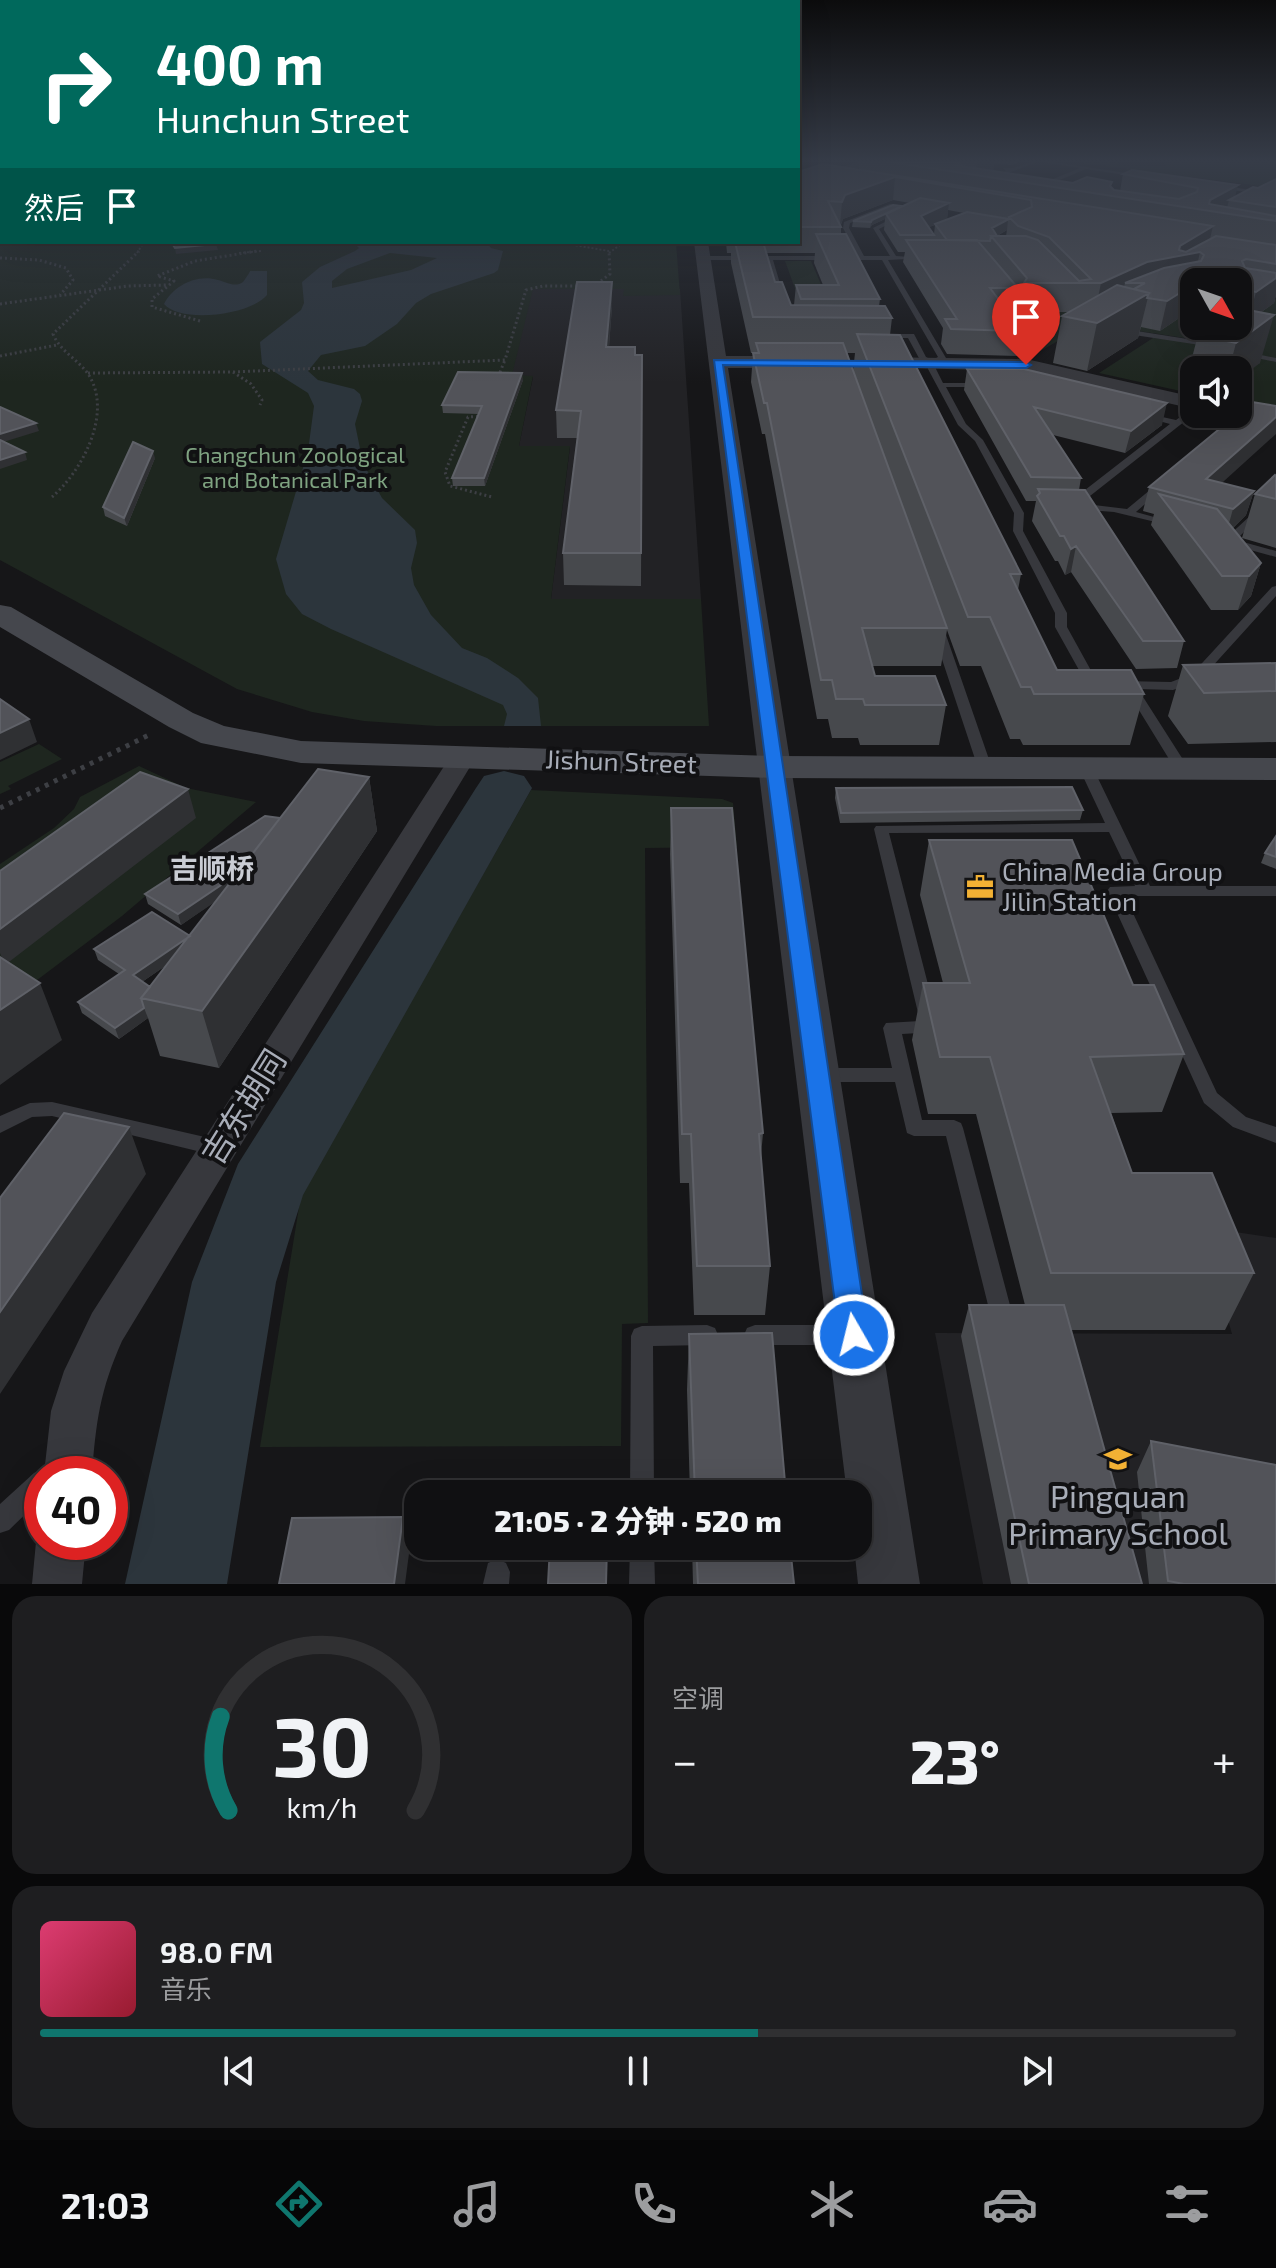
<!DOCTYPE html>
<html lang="zh">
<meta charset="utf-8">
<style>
body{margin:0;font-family:"Exo 2","Noto Sans SC",sans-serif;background:#1e1e20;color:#f1f3f6;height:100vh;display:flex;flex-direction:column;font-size:30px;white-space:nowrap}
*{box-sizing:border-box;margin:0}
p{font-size:26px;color:#9c9d9f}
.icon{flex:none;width:44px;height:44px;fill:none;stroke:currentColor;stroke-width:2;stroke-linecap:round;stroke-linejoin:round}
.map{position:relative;height:1584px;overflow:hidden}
.drawer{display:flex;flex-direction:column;gap:12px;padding:12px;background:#09090a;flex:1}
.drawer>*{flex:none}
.banner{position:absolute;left:0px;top:0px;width:800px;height:244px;box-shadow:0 8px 32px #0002,0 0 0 2px #303032;background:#00695c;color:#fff;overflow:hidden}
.needle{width:52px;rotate:130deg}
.buttons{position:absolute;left:1180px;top:268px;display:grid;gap:16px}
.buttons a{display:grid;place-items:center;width:72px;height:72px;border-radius:16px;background:#101012;box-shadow:0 8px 32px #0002,0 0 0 2px #303032;font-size:40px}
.speed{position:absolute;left:24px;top:1456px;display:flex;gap:16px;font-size:40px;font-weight:700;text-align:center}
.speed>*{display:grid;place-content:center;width:104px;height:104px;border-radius:50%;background:#101012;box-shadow:0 8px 32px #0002,0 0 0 2px #303032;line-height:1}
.speed .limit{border:12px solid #d22;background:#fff;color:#111}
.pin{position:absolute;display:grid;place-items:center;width:68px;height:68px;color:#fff;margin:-82px -34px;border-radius:50% 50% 50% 0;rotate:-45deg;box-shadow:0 0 8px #0007}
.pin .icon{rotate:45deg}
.me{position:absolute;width:88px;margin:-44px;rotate:352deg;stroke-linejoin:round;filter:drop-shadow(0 0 6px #0008)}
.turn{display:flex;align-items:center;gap:28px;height:168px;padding:0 24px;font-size:36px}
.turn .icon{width:104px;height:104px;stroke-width:2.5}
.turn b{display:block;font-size:56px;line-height:68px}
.then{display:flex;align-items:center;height:76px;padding:0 24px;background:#0003;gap:16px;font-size:30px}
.big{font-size:60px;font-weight:800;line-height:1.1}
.drawer .widget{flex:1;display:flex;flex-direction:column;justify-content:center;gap:12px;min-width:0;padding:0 28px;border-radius:24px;background:#1e1e20}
.drawer .dial{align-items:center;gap:0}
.dial svg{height:208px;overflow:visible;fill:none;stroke:#303032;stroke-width:7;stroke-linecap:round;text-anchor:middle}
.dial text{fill:#f1f3f6;stroke:none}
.song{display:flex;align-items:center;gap:24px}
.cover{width:96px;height:96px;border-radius:12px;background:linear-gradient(135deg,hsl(340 70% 55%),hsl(350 70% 35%))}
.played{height:8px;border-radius:4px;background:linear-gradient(90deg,#0f766e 60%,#303032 60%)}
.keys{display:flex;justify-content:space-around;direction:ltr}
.heat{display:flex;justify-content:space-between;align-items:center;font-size:44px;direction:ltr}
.drawer .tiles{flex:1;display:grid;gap:12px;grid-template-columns:1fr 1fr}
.widget:last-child{grid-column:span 2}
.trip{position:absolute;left:404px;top:1480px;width:468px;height:80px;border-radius:24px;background:#101012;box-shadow:0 8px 32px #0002,0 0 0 2px #303032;font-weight:800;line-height:80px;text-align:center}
.tabs{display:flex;height:128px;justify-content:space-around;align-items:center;background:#060607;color:#9c9d9f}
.tabs .icon{width:56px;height:56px}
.tabs .current{color:#0f766e}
.tabs b{font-size:36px;color:#f1f3f6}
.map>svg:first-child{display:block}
.built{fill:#222225}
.green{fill:#1e261f}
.water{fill:#2c353c;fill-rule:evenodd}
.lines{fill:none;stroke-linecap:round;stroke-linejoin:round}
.river{fill:#2c353c;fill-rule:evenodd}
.path-far2{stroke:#3d3f44;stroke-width:2;stroke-dasharray:2 2;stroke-linecap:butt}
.path-far1{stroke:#3d3f44;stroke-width:3;stroke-dasharray:2 3;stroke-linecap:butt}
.path{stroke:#3d3f44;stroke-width:5;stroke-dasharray:4 6;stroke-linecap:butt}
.service{fill:#37383d;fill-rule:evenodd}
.minor{fill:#37383d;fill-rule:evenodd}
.tertiary{fill:#37383d;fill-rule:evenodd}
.secondary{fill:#45474d;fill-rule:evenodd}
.wall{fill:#47494d;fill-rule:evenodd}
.shaded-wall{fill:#2f3033}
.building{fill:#525359;stroke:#5f6168;stroke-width:2}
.route{fill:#1a73e8;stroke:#114b97;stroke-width:2}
.labels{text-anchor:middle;stroke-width:8;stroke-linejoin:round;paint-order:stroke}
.far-park-label{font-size:22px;fill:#7fa381;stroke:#111113}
.street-label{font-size:26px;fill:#a8adb8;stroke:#111113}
.poi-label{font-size:26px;fill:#a8adb8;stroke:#111113;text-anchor:start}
.neighbourhood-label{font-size:28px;font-weight:bold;fill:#c9ccd4;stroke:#111113}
.near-street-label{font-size:32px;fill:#a8adb8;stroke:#111113}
.near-poi-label{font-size:32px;fill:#a8adb8;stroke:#111113}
</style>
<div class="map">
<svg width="1276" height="1584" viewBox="0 0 1276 1584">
<rect width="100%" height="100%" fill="#161618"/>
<path class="built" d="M532,289H680L701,599H551L570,447L519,446L533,377L511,376Z
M1202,1227L1276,1238V1584H983L935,1333L1232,1334Z"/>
<path class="green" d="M0,162L2,242H676L680,295L623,296L624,289H533L512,375L533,376L519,446H570L551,599H701L709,726H436L364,721L312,712L237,689L0,560Z
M1076,162H1121L1115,165L1164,166L1166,162H1276V188Z
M785,261H811L831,308H802Z
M1194,285V326H1238V292L1276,299V359L1191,339L1106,326Z
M1007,312H1065L1083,316L1077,330L1030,357L1017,354L999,328L1019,326Z
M1153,338L1181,339L1276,362V413L1238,404V370H1194V394L1099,373Z
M39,744L62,759L8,786L11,789L0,794V762Z
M139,766L186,788L256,802L122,916L0,1008V864L54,828L74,809L80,797Z
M531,790L722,799L733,803L737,847L645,848L648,1323L622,1324L621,1446L260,1447L301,1195Z"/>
<path class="water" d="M353,242L419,245L486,242L491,248L503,251L498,270L494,273L431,294L416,303L397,324L365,346L321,355L308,371L318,380L354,389L360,394L362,401L355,424L363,463L382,498L415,530L417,543L411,568L414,585L431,615L462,648L487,658L518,678L538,698L541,726H504L507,714L503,705L331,629L302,614L286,594L276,559L308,451L314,406L308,393L262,364L260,342L301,310L304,303L302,282L320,267L355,251L359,248ZM390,253L437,258L411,270L332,288V281L347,269Z
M250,271H267V295C251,315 181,324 164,304C172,287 196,273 218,280C226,282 235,288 243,282C244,281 250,272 250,271Z"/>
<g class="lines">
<path class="river" d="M504,771L524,776L532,788L303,1195L276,1282L227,1584H125L192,1282L238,1164L476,788L484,776Z"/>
<path class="path-far2" d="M556,242L609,251
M137,253L144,242
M239,253L262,251
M609,253L624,242"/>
<path class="path-far1" d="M0,258L39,260L66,268L73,280L60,295
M597,284L610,274L609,251
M0,304L128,286L167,285
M200,321L152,307V299L174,281L157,276L195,261L257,251
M0,356L57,345
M233,372L505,360L526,290L543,286H583
M88,373L233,372L251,384L262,400L260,405
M498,377L505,360
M483,416L468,417L445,472L450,486L492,497
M52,497C81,472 112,416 90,377C80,360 61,353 53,334L139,251"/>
<path class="path" d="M0,808L151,734"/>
<path class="service" d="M1032,162H1037L990,180L985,179L1006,171L1003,168H1013Z
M1043,162H1053L1147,176L1144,178L1086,169L1038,189L1036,186L1080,168Z
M1220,185L1250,190L1260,200L1251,203L1253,200L1246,192L1218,188Z
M890,204L905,207H892L850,223L849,228L864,256H890L873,228L899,215L904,216L879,229L896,256L925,258L888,260L946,358L936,364V369L943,383H981L985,385L981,387H946L966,424L983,440L1024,513L1023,531L1067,613V627L1099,685L1097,688H1089L1055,627V613L1013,531L1014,513L975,441L958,425L928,369V364L920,360L908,338H884L880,336L884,334H914L926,357L932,360L938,357L882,260H773L785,300L782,302L779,300L766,260H703L700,258L703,256H858L843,228L844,222Z
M1124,329L1213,343L1217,345L1213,347L1121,333V329Z
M1242,351L1276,358V362L1242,355Z
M1194,407V414L1090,496L1094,505L1127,509L1156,485H1162V489L1136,512L1172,522V526L1114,512L1075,509V505L1084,504L1080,496L1085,490L1170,424L1144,417V413L1176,420Z
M1276,492V500L1236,540L1276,551V557L1225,543V539Z
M1276,586V596L1200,680L1173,690L1138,689L1189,769L1182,773L1177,772L1126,689L1118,688L1116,685L1122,681L1171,682L1192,674L1272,587Z
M939,628L945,632L992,768L990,771H980L978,768L933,632Z
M1086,764L1093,768L1150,886H1276V896H1125L1217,1093L1246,1117L1276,1127V1143L1233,1127L1204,1103L1107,891L1110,887L1135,886L1109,832L889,833L939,1027L936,1032L902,1034L922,1120H954L961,1123L963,1128L1011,1309L1008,1316L1000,1319L992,1316L989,1309L946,1136H914L907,1133L895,1082H823L817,1080L814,1075L817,1070L823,1068H892L883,1028L886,1023L920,1021L874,829L876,826L1105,823L1079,768Z
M52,1102L218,1140L225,1142L228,1148L225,1154L218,1156L52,1116L32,1117L0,1133V1116L30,1103Z
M707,1325L715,1328L718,1335L715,1342L707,1345L653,1346L654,1494H630L631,1336L634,1329L642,1326Z
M755,1325H847L855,1328L858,1335L855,1342L847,1345H755L747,1342L744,1335L747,1328Z
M42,1469L51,1474H42V1498L9,1530L0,1533V1504L34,1473Z
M630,1546H654L655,1584H629Z
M497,1559L506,1563L510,1572L509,1584H483L488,1563Z"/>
<path class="minor" d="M463,749L473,751L476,757L122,1341C100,1390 96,1422 92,1474H44L51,1411L64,1371L92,1313L450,757L453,751Z
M42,1528V1542H86L82,1584H32L36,1542Z"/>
<path class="tertiary" d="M858,162H875L798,188V180Z
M694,242H708L726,356H798L808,362L798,368H728L920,1584H858L854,1546H858V1494H847Z
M871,357L1026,359L1194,397V409L1026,371L864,367L861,363Z"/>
<path class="secondary" d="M0,605L11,607L193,713L224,726L301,741L774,756L1276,758V780L774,778L301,763L201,743L169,727L0,627Z"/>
</g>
<path class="wall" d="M859,162H1020L1011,165L994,163L993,171L1073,183L1111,186L1114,190L1120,191L1123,174L1132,170L1235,197L1258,188L1276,179V295L1274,303L1260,313V363L1238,370H1194V386L1185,384L1198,335L1238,326V282H1194V310H1191L1160,331L1141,327L1138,338L1087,371L1053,363L1062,316L1070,312H1019L1020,304L1016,298L1014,312H1007L1022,331L1017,356L947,354L941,344L943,328L903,262L905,252H898L884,230L885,219L872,225L870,228L852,227L853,221L910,203L893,200L843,219L841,225V234L880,299L879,306L892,318L890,335L1021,574L1018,590L1057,670L1144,694L1130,745H1023L1020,739H1010L981,666H960L947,630L941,666H872L875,676L946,705L939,745H860L858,738H832L828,719H817L765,434H762L751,382L753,353H751L731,263V253H727L726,242H798V172L859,170ZM948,210L964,213L947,219ZM935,225L934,234L929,227ZM1007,230L1006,236H997ZM766,253H815L814,263L823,285H796L794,305H791L775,282ZM847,353H855L853,371Z
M612,306L609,347L635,355H642L641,586L564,585L563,553L577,438H557L556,410Z
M967,369L1162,425L1125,453L1053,435L1081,478L1079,490L1184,641L1177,668L1136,669L1071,572L1065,575L1058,561H1055L1032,521L1036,501H1026L964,390Z
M523,380L485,486H453L452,478L479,414L443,413L442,405Z
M155,458L127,526L105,516L103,507Z
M1276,476V548L1242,538L1255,494Z
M1222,483L1254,491L1246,515L1233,528L1261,563L1251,596L1238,610H1211L1151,525L1154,514L1143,511L1149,487Z
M1276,663V742L1188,744L1168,716L1183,665Z
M369,777L377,831L219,1068L160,1056L148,1018L119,1039L82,1013L78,1002L119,974L98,960L94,949L190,936L217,900L181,925L148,904L145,894L280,818ZM168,964L150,987L142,982Z
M836,788L1083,810L1080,820L840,823L835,798Z
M671,808L763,1133L761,1156L770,1266L765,1315H694L689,1183H680L670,854Z
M1276,836V869L1261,863L1265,853Z
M929,840L1133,985L1184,1054L1162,1112L1111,1113L1132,1173L1254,1273L1225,1330H1071L1142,1584H1011L961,1336L969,1305H1025L976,1114H928L912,1040L923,983H943L920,895Z
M689,1334L786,1494H690L687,1390Z
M1151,1441L1276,1584H1149L1137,1472Z
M468,1546H608L549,1555H470Z
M692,1546H790L794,1584H693Z"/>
<path class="shaded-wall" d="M977,162H994L993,172L975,175Z
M895,177L893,200L843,219L840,226L842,202L845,195Z
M1238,185L1234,201L1229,200L1226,212L1207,211L1210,200Z
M949,203L947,219L919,232L921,216Z
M886,214L885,219L872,225L870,228L872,220Z
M1008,220L1007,230L993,238L992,228Z
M1213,226L1207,252H1200L1194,279L1125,283L1121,299L1095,312L1101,283L1180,246Z
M216,244L218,250L176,254L175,248Z
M1276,278V295L1274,303L1248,321L1256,292Z
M612,282V306L607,373L606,347Z
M1194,284V300L1191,310L1160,331L1167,301Z
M1149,293L1138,338L1087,371L1097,323Z
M1274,315L1260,363L1238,380V370H1229L1236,343Z
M522,373L523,380L485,486L484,478Z
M1167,403L1162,425L1125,453L1131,431Z
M1276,417V434L1202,501L1206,479Z
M36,423L39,431L0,443V434Z
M153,451L155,458L127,526L124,518Z
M25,452L27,460L0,469V460Z
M1254,491L1246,515L1226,534L1233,509Z
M1076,546L1071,572L1065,575L1071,549Z
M1261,563L1251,596L1238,610L1249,576Z
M29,719L37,742L0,760V733Z
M369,777L377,831L219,1068L202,1011Z
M188,789L196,818L5,965L0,953V929Z
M315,823L317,833L181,925L178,914Z
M190,936L193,947L136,986L133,975Z
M40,983L62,1040L0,1085V1010Z
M144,1008L148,1018L119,1039L115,1028Z
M129,1127L146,1174L0,1394V1312Z
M403,1517L410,1546L405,1584H394Z"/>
<path class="building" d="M890,162H952L961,163L954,165L1073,183L1087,177L1112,182L1110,186L1114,190L1179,199L1197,192L1198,188L1123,174L1132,170L1238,185L1210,200L1209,204L1276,216V221Z
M823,164L1213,226L1180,246L1179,250L1186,252L1216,236L1276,245V264L1246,259L1242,261L1245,268L1276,273V278L1256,292L1238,289V282H1194V284L1167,301L1147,298L1149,293L1134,289L1145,283H1125L1164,268L1201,261L1204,255L1200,252L1147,262L1101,283H1024L1027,278L991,236H1026L1038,240L1079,281L1091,279L1049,237L1018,226L1009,217L1032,207L1031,200L895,177L845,195L842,202L828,201L841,227H798V172Z
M2,174V209L0,208V175Z
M1276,179V207L1229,200L1253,187L1258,188Z
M920,198L949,203L921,216L934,235H900L886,214Z
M893,205L902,206L872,220L871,222L853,221Z
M967,212L1009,219L992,228L997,236H991L990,241L947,240L935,224Z
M816,234H846L880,299H801L796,285H839Z
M906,240H977L1018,288H990L1022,331L951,329L945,319H957Z
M171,242H215L216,244L175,248Z
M735,242H763L775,282H782L791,305L885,306L892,318L753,317Z
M577,282H612L606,347H635V355H642L641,553H563L581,411L556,410Z
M1117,285L1149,293L1097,323L1062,316Z
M1238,308L1274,315L1236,343L1198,335L1211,326H1238Z
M857,334L900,335L1021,574H1010L1057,670H1131L1144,694H1034L1031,687H1021L990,617H968Z
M756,343H843L947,628H862L875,676H935L946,705H865L863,699H836L832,680H821L767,403H764L753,353H759Z
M967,369H1024L1167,403L1131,431L1034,407L1081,478L1031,477Z
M458,372L522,373L484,478H452L482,406L442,405Z
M1252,402L1276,406V417L1206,479L1254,491L1233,509L1149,487Z
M0,407L36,423L0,434Z
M0,440L25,452L0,460Z
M133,442L153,451L124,518L103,507Z
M1275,475L1276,476V499L1255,494Z
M1038,489L1085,490L1184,641H1143L1076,546L1071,549L1064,536H1060L1037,496L1040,493Z
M1159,494L1217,509L1261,563L1249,576H1222Z
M1276,663V691L1204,693L1183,665Z
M0,699L29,719L0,733Z
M318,769L369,777L202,1011L141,998Z
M140,772L188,789L0,929V871Z
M1072,787L1083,810L841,813L836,788Z
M671,808H732L763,1133L759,1134L770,1266H697L691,1134H682Z
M265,816L280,818L236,875L178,914L145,894Z
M1276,836V857L1265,853Z
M929,840H1072L1133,985H1154L1184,1054L1090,1057L1132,1173H1212L1254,1273H1051L990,1057H940L923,983H970Z
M152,912L190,936L133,975L150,987L141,998L144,1008L115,1028L78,1002L125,970L94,949Z
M0,957L40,983L0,1010Z
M64,1113L129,1127L0,1312V1198Z
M969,1305H1064L1142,1584H1029Z
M772,1333L786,1494H695L689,1334Z
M1151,1441L1276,1465V1584H1184L1168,1581Z
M608,1490V1494H473L474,1491Z
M403,1517L394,1584H279L292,1518Z
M550,1546H607L606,1584H548Z
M696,1546H790L794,1584H698Z"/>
<linearGradient id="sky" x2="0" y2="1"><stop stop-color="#0c0c0d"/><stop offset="0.42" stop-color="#363c48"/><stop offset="1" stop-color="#363c48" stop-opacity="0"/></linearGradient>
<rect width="1276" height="383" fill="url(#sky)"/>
<path class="route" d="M714,360L1026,362L1031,365L1026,368L723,365L868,1335L864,1345L854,1348L844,1345L839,1335Z"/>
<defs>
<g id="office-bare" transform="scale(2.16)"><path d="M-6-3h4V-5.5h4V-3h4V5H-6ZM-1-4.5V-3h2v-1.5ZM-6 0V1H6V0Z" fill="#f2b134" stroke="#111113" stroke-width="2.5" paint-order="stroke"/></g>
<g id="school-bare" transform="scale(2.16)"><path d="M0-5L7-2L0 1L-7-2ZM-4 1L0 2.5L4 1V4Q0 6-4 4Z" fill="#f2b134" stroke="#111113" stroke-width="2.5" paint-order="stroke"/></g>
</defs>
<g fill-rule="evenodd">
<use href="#office-bare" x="980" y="887"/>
<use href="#school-bare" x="1118" y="1459"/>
</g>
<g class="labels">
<g class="far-park-label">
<text x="295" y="463">Changchun Zoological<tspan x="295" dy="25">and Botanical Park</tspan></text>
</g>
<g class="street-label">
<text transform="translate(621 762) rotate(2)" y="9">Jishun Street</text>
</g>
<g class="poi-label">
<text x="1002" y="881">China Media Group<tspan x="1002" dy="30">Jilin Station</tspan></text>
</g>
<g class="neighbourhood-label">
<text x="212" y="879">吉顺桥</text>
</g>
<g class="near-street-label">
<text transform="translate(244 1107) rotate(-58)" y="11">吉东胡同</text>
</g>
<g class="near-poi-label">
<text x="1118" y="1508">Pingquan<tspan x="1118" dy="37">Primary School</tspan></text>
</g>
</g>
</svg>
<div class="buttons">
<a><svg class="needle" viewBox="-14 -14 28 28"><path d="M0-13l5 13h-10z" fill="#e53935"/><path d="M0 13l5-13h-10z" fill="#9c9d9f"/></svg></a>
<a><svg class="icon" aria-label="sound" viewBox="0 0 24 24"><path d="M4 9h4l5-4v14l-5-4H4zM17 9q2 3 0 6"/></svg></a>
</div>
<div class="speed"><div class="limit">40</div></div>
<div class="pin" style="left:1026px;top:365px;background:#d93025"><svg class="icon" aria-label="arrive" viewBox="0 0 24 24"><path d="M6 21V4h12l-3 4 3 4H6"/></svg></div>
<svg class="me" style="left:854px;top:1335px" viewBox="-20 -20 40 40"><circle r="17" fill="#1a73e8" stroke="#fff" stroke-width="3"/><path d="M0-11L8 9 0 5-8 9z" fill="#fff"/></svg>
<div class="trip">21:05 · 2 分钟 · 520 m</div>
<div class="banner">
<div class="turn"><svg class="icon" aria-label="right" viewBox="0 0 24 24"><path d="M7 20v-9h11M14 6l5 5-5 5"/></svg><div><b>400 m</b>Hunchun Street</div></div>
<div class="then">然后<svg class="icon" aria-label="arrive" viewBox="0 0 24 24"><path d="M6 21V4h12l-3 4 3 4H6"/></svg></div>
</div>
</div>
<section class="drawer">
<div class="tiles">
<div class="widget dial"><svg viewBox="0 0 100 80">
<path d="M14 69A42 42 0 1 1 86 69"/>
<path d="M14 69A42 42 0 0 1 11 33" stroke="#0f766e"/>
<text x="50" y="56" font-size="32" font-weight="700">30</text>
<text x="50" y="72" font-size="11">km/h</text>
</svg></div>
<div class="widget"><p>空调</p>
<div class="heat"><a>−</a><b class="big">23°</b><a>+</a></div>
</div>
<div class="widget">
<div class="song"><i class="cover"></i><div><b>98.0 FM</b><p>音乐</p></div></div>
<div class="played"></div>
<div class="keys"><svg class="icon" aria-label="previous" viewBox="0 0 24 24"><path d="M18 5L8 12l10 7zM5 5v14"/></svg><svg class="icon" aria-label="pause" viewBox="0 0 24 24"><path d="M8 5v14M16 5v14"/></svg><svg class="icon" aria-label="next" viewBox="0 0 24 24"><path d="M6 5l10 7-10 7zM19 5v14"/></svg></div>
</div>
</div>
</section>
<nav class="tabs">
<b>21:03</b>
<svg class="icon current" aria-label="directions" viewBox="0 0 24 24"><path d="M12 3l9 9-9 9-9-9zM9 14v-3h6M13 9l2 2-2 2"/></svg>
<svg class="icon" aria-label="music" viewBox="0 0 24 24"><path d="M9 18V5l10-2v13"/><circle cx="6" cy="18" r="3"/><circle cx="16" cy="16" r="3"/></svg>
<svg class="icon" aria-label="phone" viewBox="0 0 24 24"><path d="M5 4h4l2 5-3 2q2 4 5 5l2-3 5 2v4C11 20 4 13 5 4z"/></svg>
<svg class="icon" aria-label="climate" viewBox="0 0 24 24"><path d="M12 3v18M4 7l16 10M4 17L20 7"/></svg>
<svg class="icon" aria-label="car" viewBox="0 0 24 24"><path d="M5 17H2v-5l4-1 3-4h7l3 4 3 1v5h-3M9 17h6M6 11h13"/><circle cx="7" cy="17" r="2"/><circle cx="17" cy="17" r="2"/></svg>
<svg class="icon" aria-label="filters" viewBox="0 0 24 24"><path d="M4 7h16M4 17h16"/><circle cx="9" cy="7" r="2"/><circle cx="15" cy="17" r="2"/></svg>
</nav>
